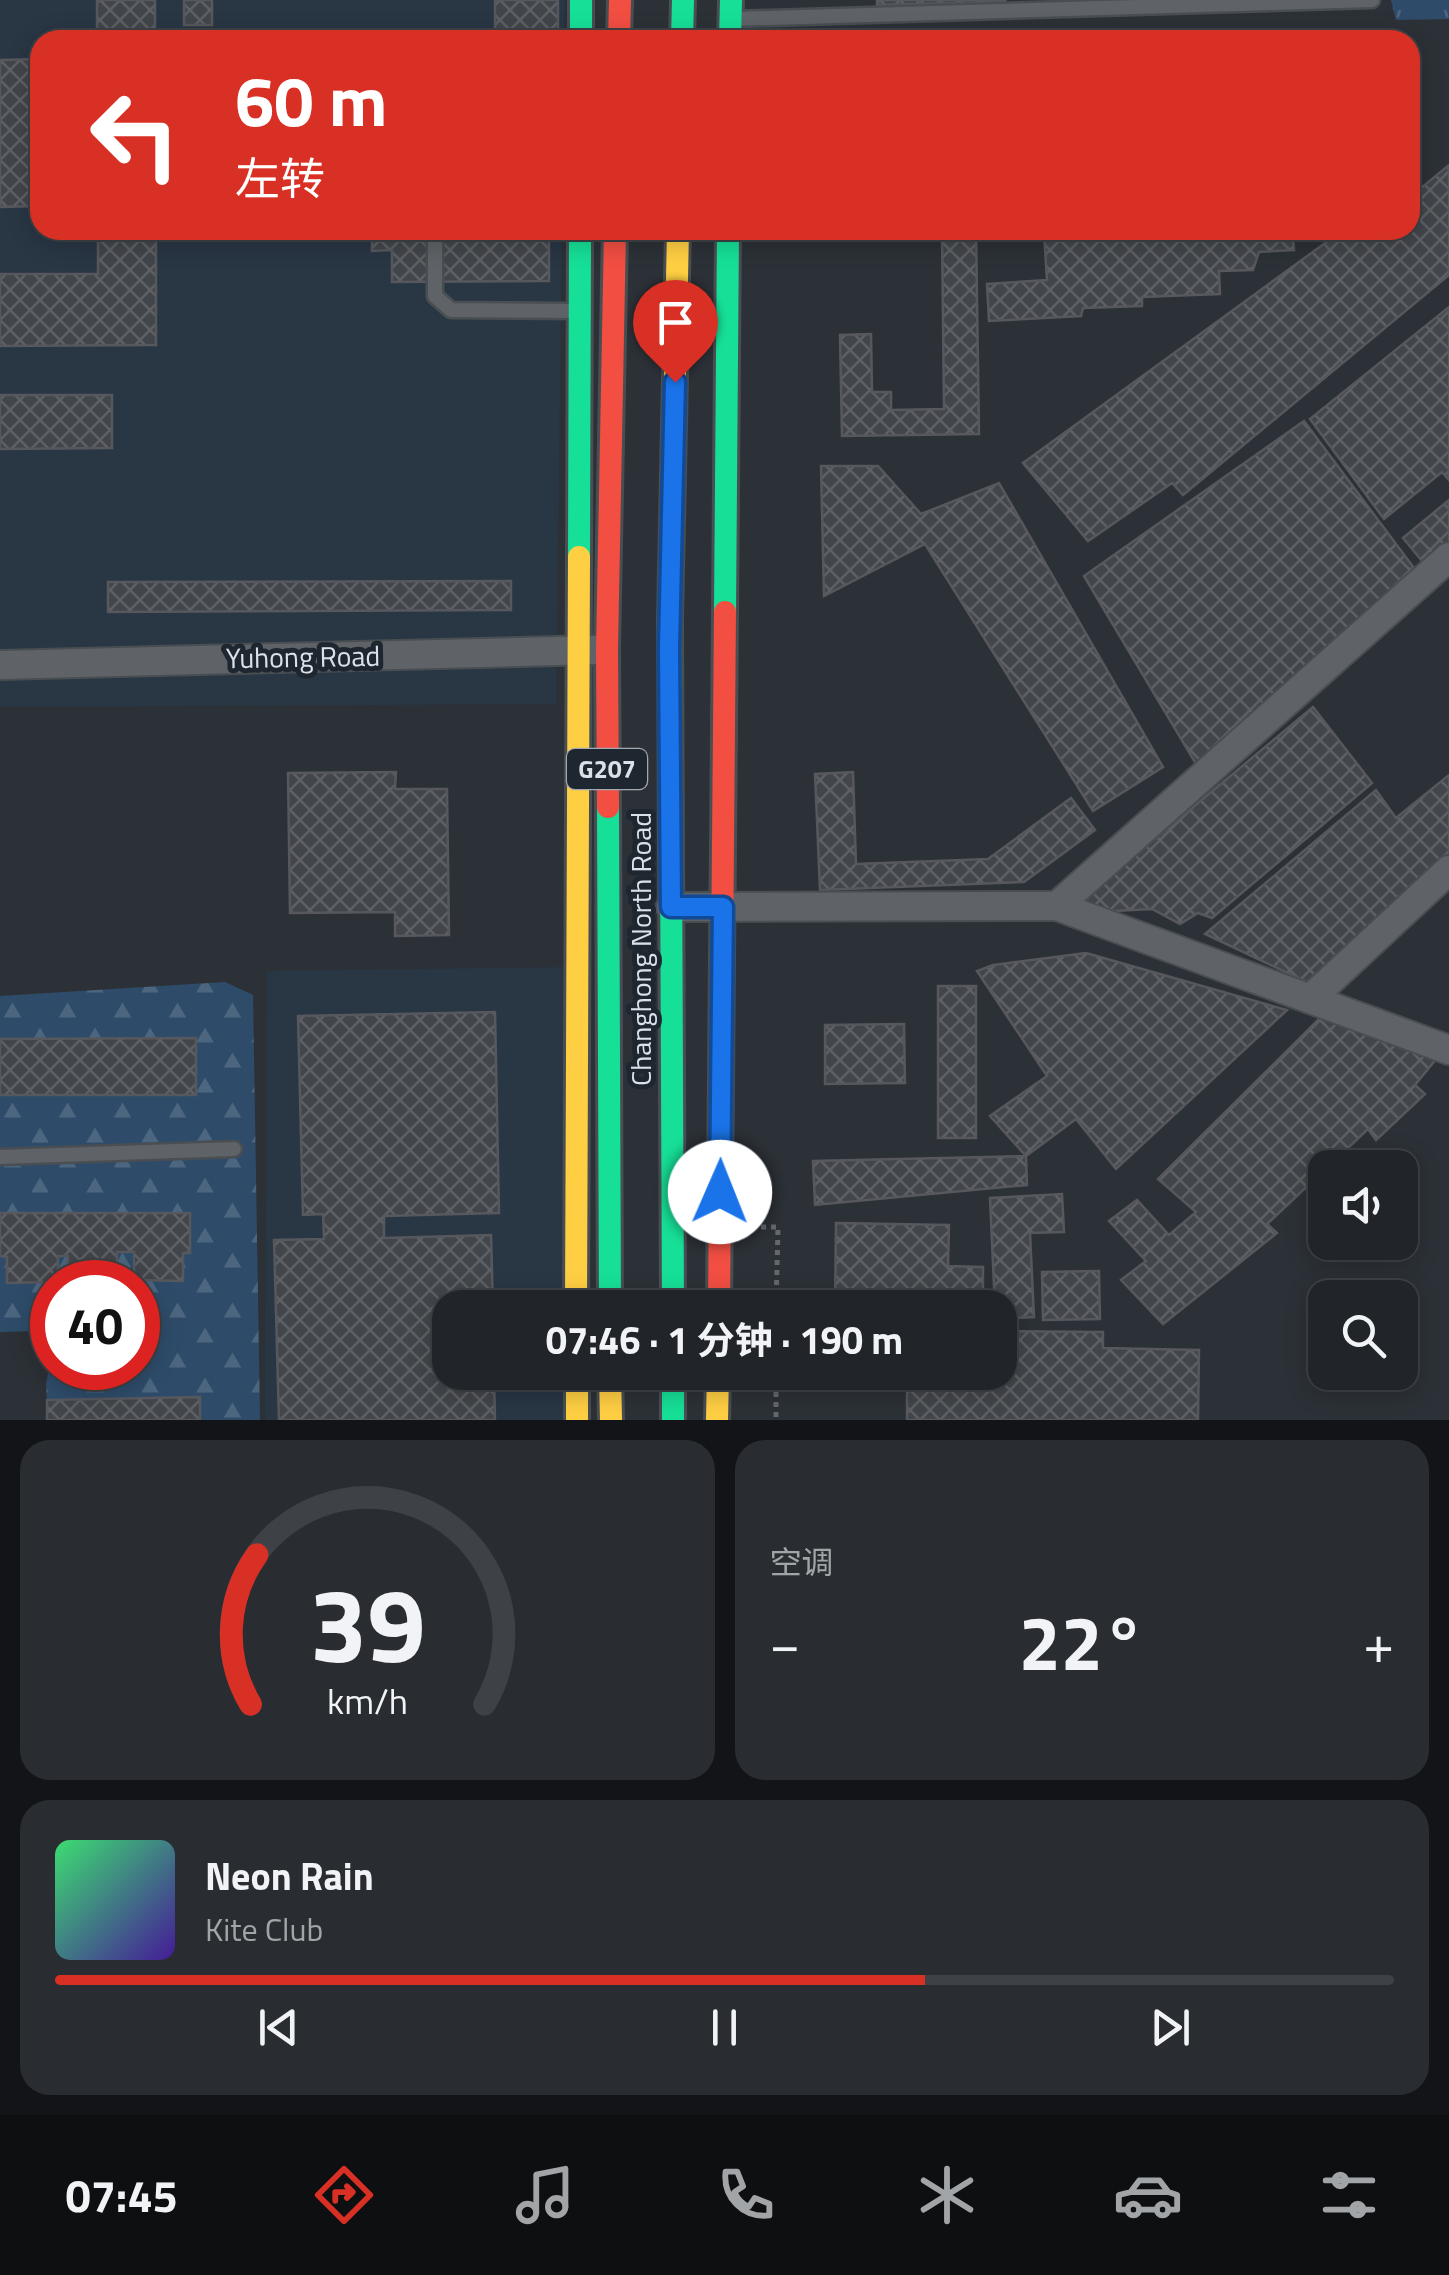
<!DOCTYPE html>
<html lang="zh">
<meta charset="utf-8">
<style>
body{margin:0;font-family:"Titillium Web","Noto Sans SC",sans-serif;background:#292d31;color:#f1f3f6;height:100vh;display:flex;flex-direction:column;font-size:38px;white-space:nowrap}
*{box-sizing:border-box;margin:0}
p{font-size:32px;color:#a2a5a8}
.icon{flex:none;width:55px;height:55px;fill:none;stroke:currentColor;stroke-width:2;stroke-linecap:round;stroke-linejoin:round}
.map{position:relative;height:1420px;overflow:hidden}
.drawer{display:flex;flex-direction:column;gap:20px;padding:20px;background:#121417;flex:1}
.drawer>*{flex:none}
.banner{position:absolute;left:30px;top:30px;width:1390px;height:210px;border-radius:30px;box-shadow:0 5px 25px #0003,0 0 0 2px #3e4246;background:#d93025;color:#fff;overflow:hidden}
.tools{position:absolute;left:1308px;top:1150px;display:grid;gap:20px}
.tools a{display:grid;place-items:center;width:110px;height:110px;border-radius:20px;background:#212529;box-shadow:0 5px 25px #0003,0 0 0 2px #3e4246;font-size:50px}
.speed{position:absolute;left:30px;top:1260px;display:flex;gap:20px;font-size:50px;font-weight:700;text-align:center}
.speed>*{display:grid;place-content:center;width:130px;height:130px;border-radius:50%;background:#212529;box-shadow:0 5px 25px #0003,0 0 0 2px #3e4246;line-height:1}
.speed .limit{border:15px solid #d22;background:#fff;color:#111}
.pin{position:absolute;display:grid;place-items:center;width:85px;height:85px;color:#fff;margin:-102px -42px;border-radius:50% 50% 50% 0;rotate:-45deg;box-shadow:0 0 10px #0007}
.pin .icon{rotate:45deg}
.me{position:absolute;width:110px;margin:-55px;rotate:1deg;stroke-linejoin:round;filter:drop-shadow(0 0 8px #0008)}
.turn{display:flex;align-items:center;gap:35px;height:210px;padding:0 40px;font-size:45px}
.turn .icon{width:130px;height:130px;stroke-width:2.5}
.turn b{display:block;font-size:70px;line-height:85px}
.big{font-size:75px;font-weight:700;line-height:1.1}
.drawer .tile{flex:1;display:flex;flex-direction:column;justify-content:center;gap:15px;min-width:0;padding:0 35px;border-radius:30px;background:#292d31}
.drawer .dial{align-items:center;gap:0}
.dial svg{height:260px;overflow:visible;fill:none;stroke:#3e4246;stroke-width:7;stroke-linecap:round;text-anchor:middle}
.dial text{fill:#f1f3f6;stroke:none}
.song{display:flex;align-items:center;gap:30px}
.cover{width:120px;height:120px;border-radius:15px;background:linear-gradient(135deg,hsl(140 70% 55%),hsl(260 70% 35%))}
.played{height:10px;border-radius:5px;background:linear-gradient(90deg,#d93025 65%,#3e4246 65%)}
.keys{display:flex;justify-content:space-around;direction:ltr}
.heat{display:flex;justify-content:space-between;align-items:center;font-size:55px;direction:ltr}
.drawer .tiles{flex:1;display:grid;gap:20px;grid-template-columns:1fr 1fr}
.tile:last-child{grid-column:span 2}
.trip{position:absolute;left:432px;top:1290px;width:585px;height:100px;border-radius:30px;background:#212529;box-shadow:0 5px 25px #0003,0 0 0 2px #3e4246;font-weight:700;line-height:100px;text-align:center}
.menu{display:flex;height:160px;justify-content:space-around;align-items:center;background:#0d0f10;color:#a2a5a8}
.menu .icon{width:70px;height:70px}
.menu .active{color:#d93025}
.menu b{font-size:45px;color:#f1f3f6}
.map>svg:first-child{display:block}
.built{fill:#293644}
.grass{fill:url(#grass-tufts)}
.forest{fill:url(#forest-firs);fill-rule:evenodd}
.building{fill:url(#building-cross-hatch);stroke:#56585e;stroke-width:2.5}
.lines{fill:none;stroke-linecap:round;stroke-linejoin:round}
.lane-casing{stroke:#494e52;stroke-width:19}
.street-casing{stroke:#494e52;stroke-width:32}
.fast-casing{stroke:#494e52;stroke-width:28}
.slow-casing{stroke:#494e52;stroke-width:28}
.jam-casing{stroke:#494e52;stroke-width:28}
.path{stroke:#64686d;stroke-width:5;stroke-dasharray:5 5;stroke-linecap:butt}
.lane{stroke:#5f6367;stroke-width:14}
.street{stroke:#5f6367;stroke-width:28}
.fast{stroke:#16e098;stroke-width:22}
.slow{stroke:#ffcf43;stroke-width:22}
.jam{stroke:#f24e42;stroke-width:22}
.route-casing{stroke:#114b97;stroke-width:25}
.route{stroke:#1a73e8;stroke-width:18}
.labels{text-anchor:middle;stroke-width:10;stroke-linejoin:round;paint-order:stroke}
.shield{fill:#1e2730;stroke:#a2a9b0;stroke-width:2.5}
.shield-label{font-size:25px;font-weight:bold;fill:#dbe1e7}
.street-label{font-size:28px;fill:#dbe1e7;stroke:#1e2730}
</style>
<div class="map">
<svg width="1449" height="1420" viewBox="0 0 1449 1420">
<defs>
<pattern id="grass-tufts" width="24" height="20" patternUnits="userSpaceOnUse" patternTransform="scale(2.5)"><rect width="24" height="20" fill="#2e4c6a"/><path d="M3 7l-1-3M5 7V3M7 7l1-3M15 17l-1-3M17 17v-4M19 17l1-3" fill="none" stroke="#4c667f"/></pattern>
<pattern id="forest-firs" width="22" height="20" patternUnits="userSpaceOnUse" patternTransform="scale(2.5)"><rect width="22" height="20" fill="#2e4c6a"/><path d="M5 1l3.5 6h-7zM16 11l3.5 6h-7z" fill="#4c667f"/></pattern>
<pattern id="building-cross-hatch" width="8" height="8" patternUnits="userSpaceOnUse" patternTransform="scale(2.5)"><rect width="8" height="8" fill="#42454a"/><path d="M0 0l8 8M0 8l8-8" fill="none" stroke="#5d6064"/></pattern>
</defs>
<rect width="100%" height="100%" fill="#2c3137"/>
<path class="built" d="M0,0H565L564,40H40V230H562L556,704L0,707Z
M568,967L564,1307L450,1308V1372L563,1373V1420H265L267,971Z"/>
<path class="grass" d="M1391,0H1449V19L1396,20Z"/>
<path class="forest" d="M225,982L253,995L260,1420H48L46,1383L51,1362V1342L33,1331L0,1332V996ZM52,1282H138V1368H52Z"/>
<path class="building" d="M97,0H155V40H97Z
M184,0H212V25H184Z
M495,0H558V40H495Z
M877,0H1005L1006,2L877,5Z
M40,59V206L0,207V60Z
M1449,165V275L1183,495L1172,483L1088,541L1023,463L1343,230H1410V197Z
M98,230H156V345L0,346V274H98Z
M372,230H549V281L392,282V250L372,251Z
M942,230H976L979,434L842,436L840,335L871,334L872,392H891V410L944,409Z
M1007,230H1292L1294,250L1259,252L1253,270L1219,271L1220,294L1142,297V306L1083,308L1081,316L989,321L987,284L1047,280L1044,233L1007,235Z
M1449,307V480L1442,472L1384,519L1310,419Z
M0,395H112V448L0,449Z
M1304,421L1420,576L1199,769L1084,576Z
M821,466H878L921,514L999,483L1163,767L1093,811L925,544L824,596Z
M1449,500V546L1427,567L1403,538Z
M511,581V610L108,612V582Z
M1313,707L1372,783L1212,918L1198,913L1180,924L1152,909L1094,912L1083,899Z
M396,772L395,789H447L449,935L395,936V912L290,913L288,773Z
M853,772L856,864L988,859L1071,798L1095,830L1024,882L820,890L815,774Z
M1449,775V855L1311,984L1205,934L1376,790L1396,818Z
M1086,953L1287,1010L1116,1169L1076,1119L1026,1156L990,1116L1047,1076L977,971L993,965Z
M938,986H976V1138H938Z
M495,1012L499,1213L384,1216V1238L491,1235L493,1308H450V1372H494L495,1420H279L274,1240L324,1239L323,1214L303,1215L298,1016Z
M1323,1015L1437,1058L1415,1085L1425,1094L1376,1140L1368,1129L1267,1224L1277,1233L1163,1324L1121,1280L1146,1261L1109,1221L1137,1200L1169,1235L1196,1212L1158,1179Z
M904,1024L905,1083L825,1084V1025Z
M196,1038V1095H0V1039Z
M1026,1156L1027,1185L815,1205L813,1161Z
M1062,1194L1064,1232L1030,1233L1034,1317L1000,1319V1308H995L990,1198Z
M0,1213H190V1253H183V1281L134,1280V1252H117V1282H68V1256H58V1282L7,1283V1257L0,1256Z
M836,1223L949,1225L948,1266L983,1267V1308H835Z
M1099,1271L1100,1319L1043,1320L1042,1272Z
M1000,1331L1103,1332V1348L1199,1350L1198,1420H907V1372H1000Z
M200,1397V1420H47V1400Z"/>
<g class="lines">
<g class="lane-casing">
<path id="lane" d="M733,19L1372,0
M435,230V296L451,310L578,311
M0,1157L234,1149"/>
</g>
<g class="street-casing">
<path id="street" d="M0,665L595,650
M1057,906L1449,557
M671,907L1057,906L1449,1050
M1310,999L1449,870"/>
</g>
<g class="fast-casing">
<path id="fast" d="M581,0V40
M682,40L683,0
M730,40L731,0
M579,557L580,230
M725,612L728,230
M670,619L673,1308
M608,807L610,1308
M673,1372V1420"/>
</g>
<g class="slow-casing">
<path id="slow" d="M670,619L678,230
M576,1308L579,557
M577,1372V1420
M610,1372L611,1420
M717,1420L718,1372"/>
</g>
<g class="jam-casing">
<path id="jam" d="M619,40L620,0
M608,807L607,649L615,230
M719,1308L725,612"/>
</g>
<path class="path" d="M751,1227H778L776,1308
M776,1372V1420"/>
<use href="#lane" class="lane"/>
<use href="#street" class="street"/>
<use href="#fast" class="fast"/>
<use href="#slow" class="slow"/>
<use href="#jam" class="jam"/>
</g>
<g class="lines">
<g class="route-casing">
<path id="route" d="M675,382L669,648L671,907H723L720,1192"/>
</g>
<use href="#route" class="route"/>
</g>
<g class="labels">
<rect class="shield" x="567" y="749" width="80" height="40" rx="8"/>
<g class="shield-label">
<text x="607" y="778">G207</text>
</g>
<g class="street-label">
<text transform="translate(303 657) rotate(-1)" y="10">Yuhong Road</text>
<text transform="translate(641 949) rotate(-90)" y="10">Changhong North Road</text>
</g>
</g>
</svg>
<div class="tools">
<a><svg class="icon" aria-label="sound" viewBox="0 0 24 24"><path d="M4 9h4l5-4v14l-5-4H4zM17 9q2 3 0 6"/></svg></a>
<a><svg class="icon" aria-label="search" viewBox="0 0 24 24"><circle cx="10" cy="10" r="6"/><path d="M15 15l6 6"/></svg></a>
</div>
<div class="speed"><div class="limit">40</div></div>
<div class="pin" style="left:675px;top:382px;background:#d93025"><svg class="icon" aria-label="arrive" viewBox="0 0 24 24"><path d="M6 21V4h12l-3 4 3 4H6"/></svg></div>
<svg class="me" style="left:720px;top:1192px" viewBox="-20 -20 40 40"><circle r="19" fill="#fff"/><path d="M0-13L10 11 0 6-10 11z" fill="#1a73e8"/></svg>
<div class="trip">07:46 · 1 分钟 · 190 m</div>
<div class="banner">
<div class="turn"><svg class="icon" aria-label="left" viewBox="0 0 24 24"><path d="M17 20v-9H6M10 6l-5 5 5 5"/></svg><div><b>60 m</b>左转</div></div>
</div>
</div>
<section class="drawer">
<div class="tiles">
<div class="tile dial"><svg viewBox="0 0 100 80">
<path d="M14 69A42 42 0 1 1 86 69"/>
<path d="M14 69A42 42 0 0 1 16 23" stroke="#d93025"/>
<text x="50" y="56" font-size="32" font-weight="700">39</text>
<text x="50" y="72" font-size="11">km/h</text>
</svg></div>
<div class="tile"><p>空调</p>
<div class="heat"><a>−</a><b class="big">22°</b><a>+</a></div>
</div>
<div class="tile">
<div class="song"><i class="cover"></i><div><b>Neon Rain</b><p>Kite Club</p></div></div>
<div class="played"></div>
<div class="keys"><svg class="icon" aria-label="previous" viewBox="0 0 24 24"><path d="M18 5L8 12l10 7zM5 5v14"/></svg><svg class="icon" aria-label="pause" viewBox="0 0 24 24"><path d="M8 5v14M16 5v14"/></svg><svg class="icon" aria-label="next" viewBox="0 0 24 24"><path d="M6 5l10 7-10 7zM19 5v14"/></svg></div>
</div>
</div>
</section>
<nav class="menu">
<b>07:45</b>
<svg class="icon active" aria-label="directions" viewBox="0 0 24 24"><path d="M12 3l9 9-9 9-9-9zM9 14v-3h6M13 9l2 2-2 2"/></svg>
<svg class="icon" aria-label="music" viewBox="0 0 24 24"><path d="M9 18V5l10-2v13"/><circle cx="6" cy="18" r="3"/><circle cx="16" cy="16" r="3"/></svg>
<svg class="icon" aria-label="phone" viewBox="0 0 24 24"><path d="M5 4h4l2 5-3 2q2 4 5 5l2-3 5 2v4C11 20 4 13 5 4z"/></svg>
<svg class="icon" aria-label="climate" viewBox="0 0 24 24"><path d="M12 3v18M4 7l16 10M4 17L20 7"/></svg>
<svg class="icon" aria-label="car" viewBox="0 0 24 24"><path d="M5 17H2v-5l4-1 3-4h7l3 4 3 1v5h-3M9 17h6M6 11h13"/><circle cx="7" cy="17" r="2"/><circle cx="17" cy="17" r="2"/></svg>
<svg class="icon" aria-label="filters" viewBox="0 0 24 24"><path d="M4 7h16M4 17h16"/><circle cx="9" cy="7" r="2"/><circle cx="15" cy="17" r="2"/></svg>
</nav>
